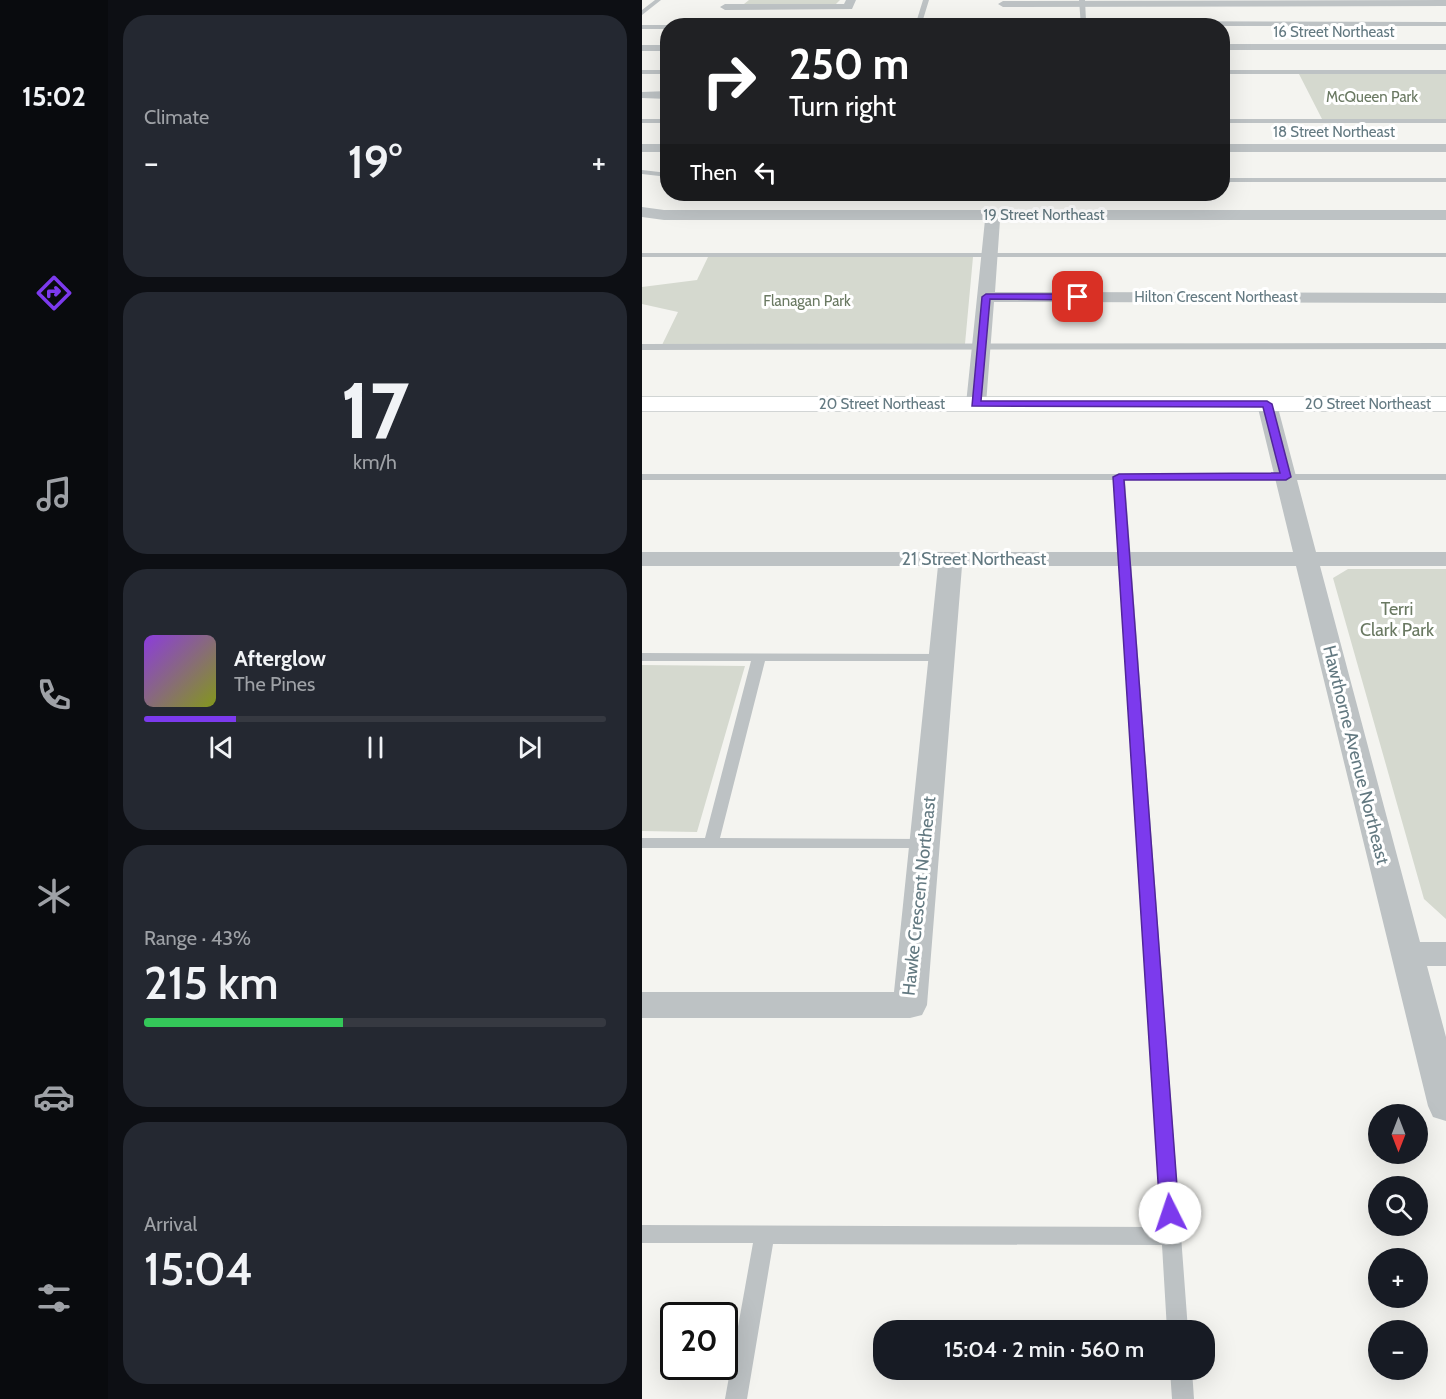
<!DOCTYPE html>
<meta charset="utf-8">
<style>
body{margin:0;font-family:Cabin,sans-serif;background:#242831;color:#f1f3f6;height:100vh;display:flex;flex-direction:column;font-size:22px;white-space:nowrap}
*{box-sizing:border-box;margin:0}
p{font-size:20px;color:#9ea1a6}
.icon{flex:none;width:33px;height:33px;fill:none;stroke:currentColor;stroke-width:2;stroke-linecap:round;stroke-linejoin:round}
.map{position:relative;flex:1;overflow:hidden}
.sheet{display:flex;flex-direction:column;gap:15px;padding:15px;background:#0d0f14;width:534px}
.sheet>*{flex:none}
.banner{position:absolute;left:18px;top:18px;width:570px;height:183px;border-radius:24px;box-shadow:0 6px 24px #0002;background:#202124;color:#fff;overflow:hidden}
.needle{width:39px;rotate:180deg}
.tools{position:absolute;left:726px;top:1104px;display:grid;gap:12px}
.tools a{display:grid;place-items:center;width:60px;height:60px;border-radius:50%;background:#171b24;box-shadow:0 6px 24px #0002;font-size:30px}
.speed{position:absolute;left:18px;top:1302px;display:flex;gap:12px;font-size:30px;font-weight:700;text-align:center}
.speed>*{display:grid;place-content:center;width:78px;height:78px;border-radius:50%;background:#171b24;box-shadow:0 6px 24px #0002;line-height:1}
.speed .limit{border:3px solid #111;border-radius:9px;background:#fff;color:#111}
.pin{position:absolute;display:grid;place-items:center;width:51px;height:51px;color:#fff;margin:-26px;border-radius:12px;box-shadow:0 3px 9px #0006}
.me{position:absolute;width:66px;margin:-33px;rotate:356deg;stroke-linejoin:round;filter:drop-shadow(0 0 4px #0008)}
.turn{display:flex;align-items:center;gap:21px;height:126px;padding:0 30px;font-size:27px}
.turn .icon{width:78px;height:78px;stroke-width:2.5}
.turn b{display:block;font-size:42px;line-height:51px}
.then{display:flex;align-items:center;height:57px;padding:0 30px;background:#0003;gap:12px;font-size:22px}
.big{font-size:45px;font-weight:600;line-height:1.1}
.sheet .widget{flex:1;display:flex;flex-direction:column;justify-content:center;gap:9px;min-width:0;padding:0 21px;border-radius:24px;background:#242831}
.sheet .dial{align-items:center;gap:0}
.dial b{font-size:78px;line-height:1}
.song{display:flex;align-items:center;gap:18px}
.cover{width:72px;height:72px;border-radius:9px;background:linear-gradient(135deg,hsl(270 70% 55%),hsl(70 70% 35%))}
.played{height:6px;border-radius:3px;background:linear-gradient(90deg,#7c3aed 20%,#363941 20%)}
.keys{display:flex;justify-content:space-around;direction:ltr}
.heat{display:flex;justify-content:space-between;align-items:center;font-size:33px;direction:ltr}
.charge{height:9px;border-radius:4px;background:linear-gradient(90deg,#34c759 43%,#363941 0)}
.trip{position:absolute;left:231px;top:1320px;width:342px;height:60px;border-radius:24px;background:#171b24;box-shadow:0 6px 24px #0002;font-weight:600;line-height:60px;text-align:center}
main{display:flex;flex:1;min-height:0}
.tab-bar{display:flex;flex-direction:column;width:108px;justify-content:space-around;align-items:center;background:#090b0e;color:#9ea1a6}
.tab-bar .icon{width:42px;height:42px}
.tab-bar .selected{color:#7c3aed}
.tab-bar b{font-size:27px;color:#f1f3f6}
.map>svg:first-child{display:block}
.green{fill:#d5d9cf}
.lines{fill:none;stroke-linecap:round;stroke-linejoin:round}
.secondary-casing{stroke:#afb6b9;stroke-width:1}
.lane{fill:#bdc2c4;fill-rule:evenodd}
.street{fill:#bdc2c4;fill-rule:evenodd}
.secondary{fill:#fff;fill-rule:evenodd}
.route{fill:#7c3aed;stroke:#51269a;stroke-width:1.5}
.labels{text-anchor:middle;stroke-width:6;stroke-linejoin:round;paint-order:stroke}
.far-street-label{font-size:15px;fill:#637981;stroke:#fff}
.far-park-label{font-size:15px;fill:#6a7962;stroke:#fff}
.street-label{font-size:18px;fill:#637981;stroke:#fff}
.park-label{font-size:18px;fill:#6a7962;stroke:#fff}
</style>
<main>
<nav class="tab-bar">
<b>15:02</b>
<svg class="icon selected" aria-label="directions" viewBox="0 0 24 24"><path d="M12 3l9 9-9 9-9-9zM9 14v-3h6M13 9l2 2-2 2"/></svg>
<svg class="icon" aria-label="music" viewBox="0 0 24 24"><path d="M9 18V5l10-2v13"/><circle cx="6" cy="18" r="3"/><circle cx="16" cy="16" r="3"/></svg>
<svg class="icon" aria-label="phone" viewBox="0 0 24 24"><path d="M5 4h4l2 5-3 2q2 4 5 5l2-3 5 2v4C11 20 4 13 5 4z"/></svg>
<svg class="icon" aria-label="climate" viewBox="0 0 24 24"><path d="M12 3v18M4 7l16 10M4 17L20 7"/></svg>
<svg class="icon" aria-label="car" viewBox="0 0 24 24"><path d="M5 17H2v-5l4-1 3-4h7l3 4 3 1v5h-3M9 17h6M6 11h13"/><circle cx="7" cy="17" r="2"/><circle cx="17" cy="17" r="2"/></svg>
<svg class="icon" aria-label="filters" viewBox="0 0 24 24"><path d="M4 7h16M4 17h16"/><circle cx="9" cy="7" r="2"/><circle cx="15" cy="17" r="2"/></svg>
</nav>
<section class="sheet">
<div class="widget"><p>Climate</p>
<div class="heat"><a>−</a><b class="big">19°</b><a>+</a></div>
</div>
<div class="widget dial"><b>17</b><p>km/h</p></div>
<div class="widget">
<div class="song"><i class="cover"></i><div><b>Afterglow</b><p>The Pines</p></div></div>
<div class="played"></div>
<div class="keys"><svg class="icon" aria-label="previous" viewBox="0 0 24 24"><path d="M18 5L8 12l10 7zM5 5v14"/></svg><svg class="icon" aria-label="pause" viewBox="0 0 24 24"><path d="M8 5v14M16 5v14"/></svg><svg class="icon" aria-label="next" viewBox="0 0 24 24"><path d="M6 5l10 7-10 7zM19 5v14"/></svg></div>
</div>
<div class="widget"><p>Range · 43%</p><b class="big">215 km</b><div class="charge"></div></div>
<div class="widget"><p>Arrival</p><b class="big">15:04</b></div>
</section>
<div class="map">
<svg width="804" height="1399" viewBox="0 0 804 1399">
<rect width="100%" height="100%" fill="#f4f4f0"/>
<path class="green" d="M107,0H198L194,4H102Z
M657,74H804V119H680Z
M66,257H331L323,344L20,345L36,312L0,304V287L55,280Z
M706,569H804V919L782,899L691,578Z
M0,665L103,666L55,832L0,831Z"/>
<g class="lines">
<g class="secondary-casing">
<path id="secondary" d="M0,397H804V411H0Z"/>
</g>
<path class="lane" d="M13,0H19L0,15V10Z
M281,0H287L279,26H273Z
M437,0H443L444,21L804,22V26H439Z
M0,25H26L27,26L26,29H0Z
M0,70H26V74H0Z
M580,70H804V74H580Z
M0,119H26V123H0Z
M580,119H804V123H580Z
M0,170L26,173V177L0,174Z
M580,178H804V182H580Z
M0,253H804V257H0Z
M804,343V349L0,350V344Z
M0,474H804V480H483L546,1330H525L520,1245L131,1244L105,1399H83L111,1243H0V1225L519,1227L472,480H0Z
M0,653L306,654L307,657L301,661H123L78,838L283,839L288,840L291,844L288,848H0V838H63L109,661H0Z
M528,1370H550L552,1399H530Z"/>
<path class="street" d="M204,0H214L210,9L83,10L78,7L83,4H202Z
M804,0V6L361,7L356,4L361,1Z
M580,44H804V50H580Z
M0,45H26V51H0Z
M26,91V99L0,98V92Z
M0,144H26V152H0Z
M580,144H804V152H580Z
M0,207L22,210H804V220H358L353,292L804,293V303L352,302L344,404L341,408H327L324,404L343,220H22L0,217Z
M625,398L632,400L635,404L674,552H804V566H678L778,942H804V966H785L804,1037V1121L791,1117L786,1106L654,566H320L285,1005L280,1015L268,1018H0V992H252L296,566H0V552H651L615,404L618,400Z"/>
<use href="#secondary" class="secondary"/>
</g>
<path class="route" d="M344,294H436L440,297L436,300L348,299L339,401H625L630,404L649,477L644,480H482L537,1213L535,1219L528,1222L521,1219L518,1213L471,477L477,474L638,473L621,407L330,406L340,297Z"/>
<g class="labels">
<g class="far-street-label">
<text x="692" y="37">16 Street Northeast</text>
<text x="692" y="137">18 Street Northeast</text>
<text x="402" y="220">19 Street Northeast</text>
<text x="574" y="302">Hilton Crescent Northeast</text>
<text x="240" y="409">20 Street Northeast</text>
<text x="726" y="409">20 Street Northeast</text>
</g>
<g class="far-park-label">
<text x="730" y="102">McQueen Park</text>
<text x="165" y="306">Flanagan Park</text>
</g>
<g class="street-label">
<text x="332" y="565">21 Street Northeast</text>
<text transform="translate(714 755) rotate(76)" y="6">Hawthorne Avenue Northeast</text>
<text transform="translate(277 896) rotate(-84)" y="6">Hawke Crescent Northeast</text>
</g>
<g class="park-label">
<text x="755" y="615">Terri<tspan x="755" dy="21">Clark Park</tspan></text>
</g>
</g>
</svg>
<div class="tools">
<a><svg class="needle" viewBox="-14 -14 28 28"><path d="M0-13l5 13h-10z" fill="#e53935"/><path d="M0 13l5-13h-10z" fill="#9ea1a6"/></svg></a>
<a><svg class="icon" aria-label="search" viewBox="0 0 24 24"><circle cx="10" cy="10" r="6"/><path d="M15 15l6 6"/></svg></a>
<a>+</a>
<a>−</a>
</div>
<div class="speed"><div class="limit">20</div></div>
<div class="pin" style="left:436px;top:297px;background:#d93025"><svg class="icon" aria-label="arrive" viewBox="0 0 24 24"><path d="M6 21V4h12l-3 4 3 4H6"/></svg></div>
<svg class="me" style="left:528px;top:1213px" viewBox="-20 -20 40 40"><circle r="19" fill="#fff"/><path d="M0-13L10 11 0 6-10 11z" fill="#7c3aed"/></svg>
<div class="trip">15:04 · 2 min · 560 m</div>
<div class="banner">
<div class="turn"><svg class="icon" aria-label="right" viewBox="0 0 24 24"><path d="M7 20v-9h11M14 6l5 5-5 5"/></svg><div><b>250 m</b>Turn right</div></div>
<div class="then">Then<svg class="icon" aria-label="left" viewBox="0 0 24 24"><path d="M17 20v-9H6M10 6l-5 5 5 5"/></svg></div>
</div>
</div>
</main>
